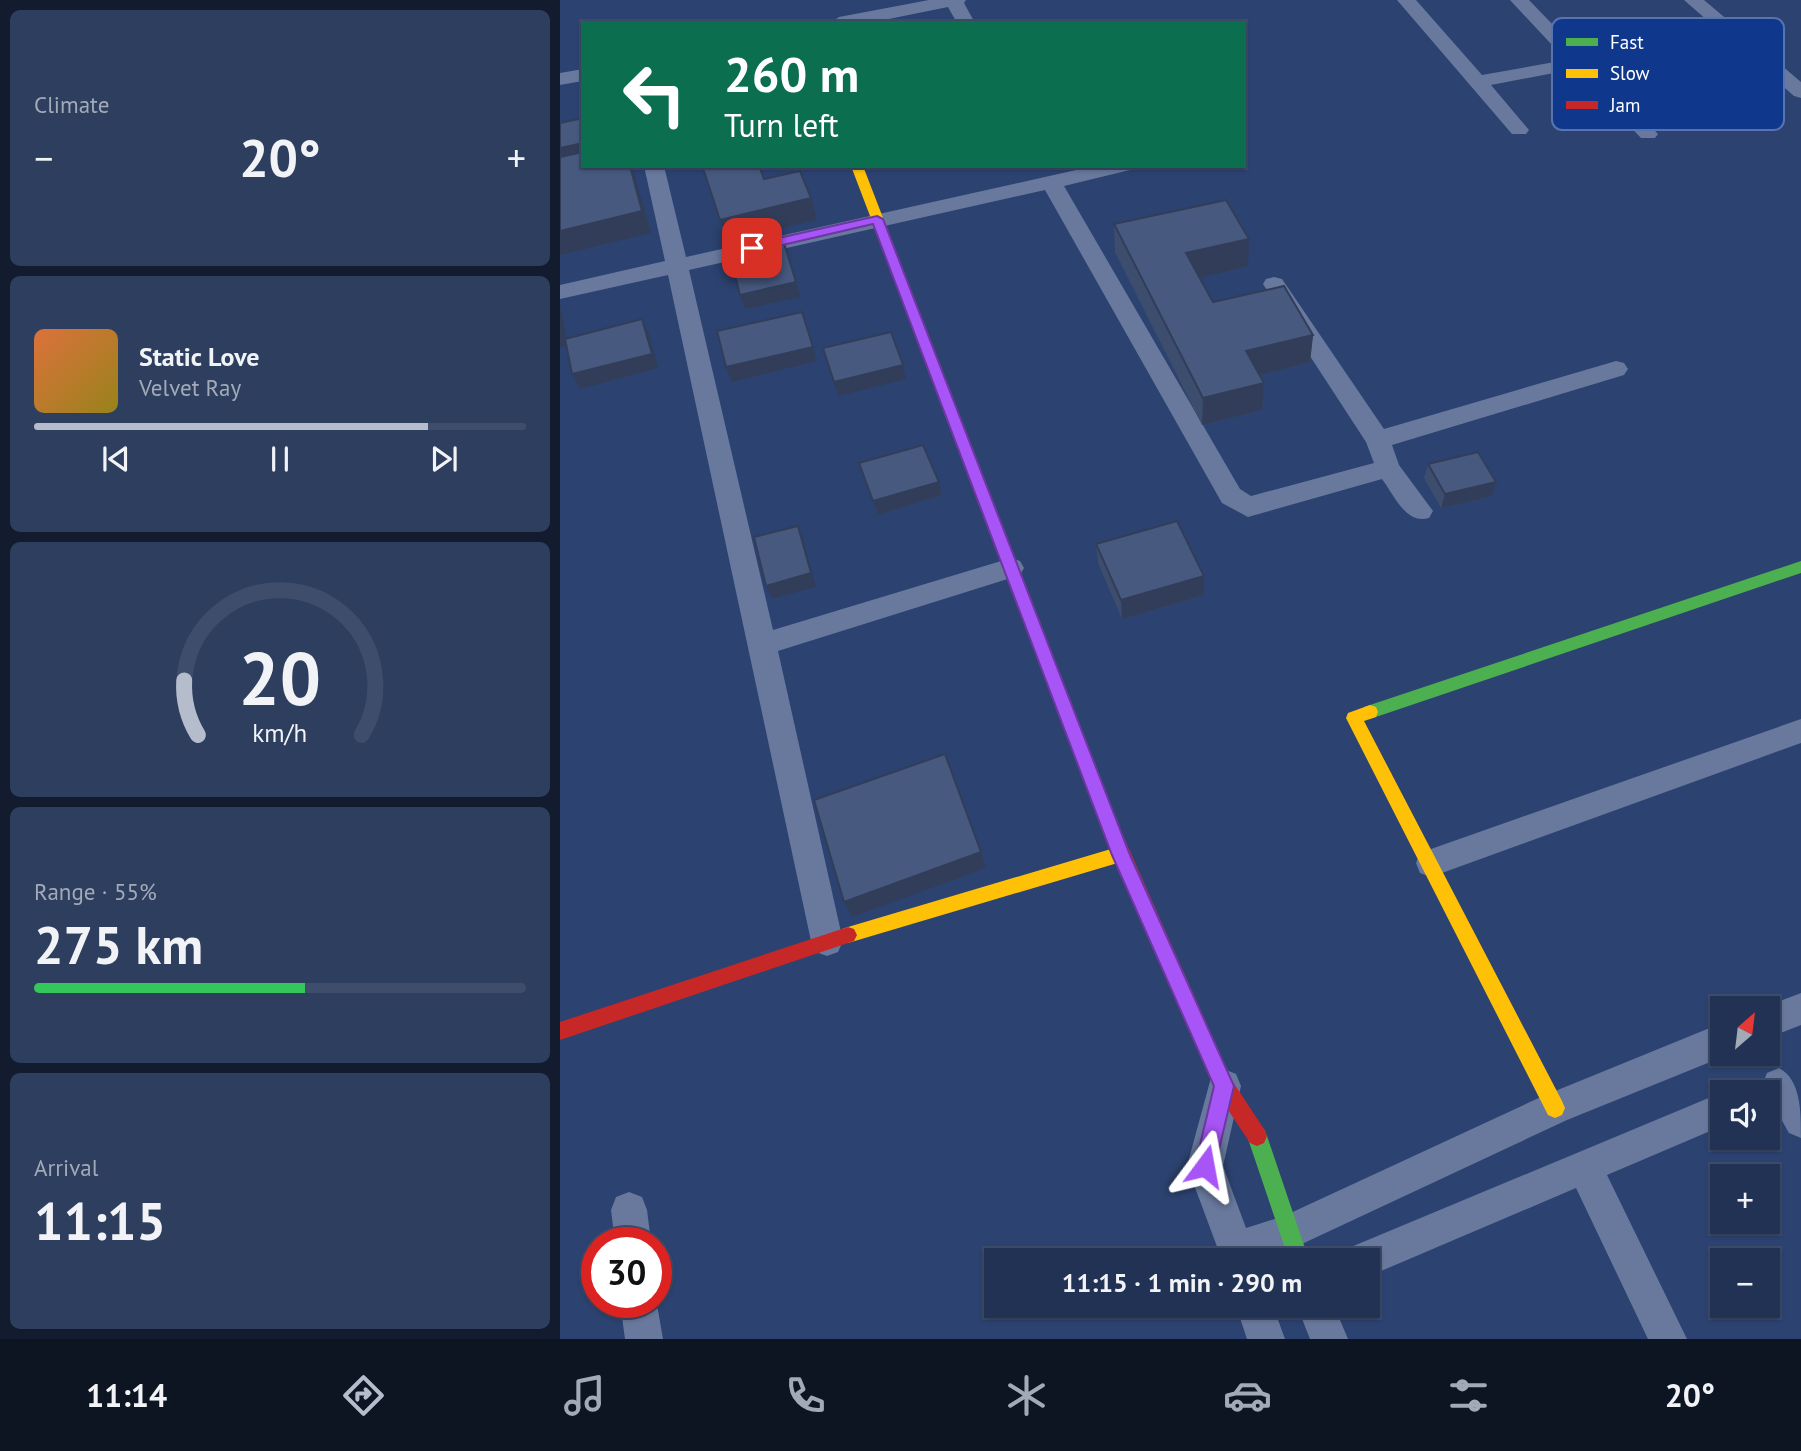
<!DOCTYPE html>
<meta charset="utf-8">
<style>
body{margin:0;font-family:"PT Sans",sans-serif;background:#2d3e5e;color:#f1f3f6;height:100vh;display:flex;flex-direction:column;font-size:26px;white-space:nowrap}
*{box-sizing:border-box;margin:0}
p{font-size:23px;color:#a2aab8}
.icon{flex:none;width:38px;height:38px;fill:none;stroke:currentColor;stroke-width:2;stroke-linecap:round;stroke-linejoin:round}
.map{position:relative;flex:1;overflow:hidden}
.sheet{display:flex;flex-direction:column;gap:10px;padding:10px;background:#121c2e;width:560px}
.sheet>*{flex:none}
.hud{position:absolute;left:21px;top:21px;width:665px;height:147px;border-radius:0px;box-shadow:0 2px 5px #0004,0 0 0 2px #3e4d6b;background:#0b6e4f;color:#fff;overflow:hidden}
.needle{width:46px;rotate:28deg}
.buttons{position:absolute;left:1150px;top:996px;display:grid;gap:14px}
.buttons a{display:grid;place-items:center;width:70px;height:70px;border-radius:0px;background:#213254;box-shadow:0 2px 5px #0004,0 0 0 2px #3e4d6b;font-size:35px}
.speed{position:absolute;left:21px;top:1227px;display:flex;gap:14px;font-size:35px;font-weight:700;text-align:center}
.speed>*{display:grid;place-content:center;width:91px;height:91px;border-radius:50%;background:#213254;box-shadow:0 2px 5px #0004,0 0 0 2px #3e4d6b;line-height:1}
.speed .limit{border:10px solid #d22;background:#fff;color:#111}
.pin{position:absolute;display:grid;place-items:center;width:60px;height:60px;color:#fff;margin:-30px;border-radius:14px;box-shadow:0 4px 10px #0006}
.me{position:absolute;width:77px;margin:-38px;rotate:13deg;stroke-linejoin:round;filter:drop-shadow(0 0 5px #0008)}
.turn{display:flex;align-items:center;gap:24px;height:147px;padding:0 28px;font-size:32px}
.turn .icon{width:91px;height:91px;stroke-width:2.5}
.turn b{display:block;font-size:49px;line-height:60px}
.big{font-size:52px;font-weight:700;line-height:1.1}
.sheet .widget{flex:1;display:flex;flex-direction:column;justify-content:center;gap:10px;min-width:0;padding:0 24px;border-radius:10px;background:#2d3e5e}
.sheet .dial{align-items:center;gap:0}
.dial svg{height:182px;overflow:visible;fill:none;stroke:#3e4d6b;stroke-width:7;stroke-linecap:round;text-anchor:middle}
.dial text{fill:#f1f3f6;stroke:none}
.song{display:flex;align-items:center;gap:21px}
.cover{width:84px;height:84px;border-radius:10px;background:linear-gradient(135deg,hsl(20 70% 55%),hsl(50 70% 35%))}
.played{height:7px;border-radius:4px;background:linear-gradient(90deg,#b5bdcd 80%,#3e4d6b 80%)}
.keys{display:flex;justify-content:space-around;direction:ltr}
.heat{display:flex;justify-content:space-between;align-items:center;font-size:38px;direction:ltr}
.charge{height:10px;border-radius:5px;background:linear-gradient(90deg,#34c759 55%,#3e4d6b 0)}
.trip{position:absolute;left:424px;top:1248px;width:396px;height:70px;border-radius:0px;background:#213254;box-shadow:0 2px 5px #0004,0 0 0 2px #3e4d6b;font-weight:700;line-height:70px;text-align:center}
.menu{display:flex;height:112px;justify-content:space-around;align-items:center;background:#0d1422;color:#a2aab8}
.menu .icon{width:49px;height:49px}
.menu .current{color:#b5bdcd}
.menu b{font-size:32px;color:#f1f3f6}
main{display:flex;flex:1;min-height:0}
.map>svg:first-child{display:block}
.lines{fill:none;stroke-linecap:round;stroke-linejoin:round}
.street{fill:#68799d;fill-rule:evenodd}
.fast{fill:#4caf50;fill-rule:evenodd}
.slow{fill:#ffc107;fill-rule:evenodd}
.jam{fill:#c62828;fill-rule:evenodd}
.wall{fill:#3d4d6d}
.shaded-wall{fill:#323e59}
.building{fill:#47597f;stroke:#323e59;stroke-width:2}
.route{fill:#a855f7;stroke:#6d37a1;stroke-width:2}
.key{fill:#0f388d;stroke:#5774af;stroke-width:2}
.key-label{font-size:19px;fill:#fff}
</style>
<main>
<section class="sheet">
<div class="widget"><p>Climate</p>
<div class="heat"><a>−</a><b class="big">20°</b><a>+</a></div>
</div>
<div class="widget">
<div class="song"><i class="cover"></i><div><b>Static Love</b><p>Velvet Ray</p></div></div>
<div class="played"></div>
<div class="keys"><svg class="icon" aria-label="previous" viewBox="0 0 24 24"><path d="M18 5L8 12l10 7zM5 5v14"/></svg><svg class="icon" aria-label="pause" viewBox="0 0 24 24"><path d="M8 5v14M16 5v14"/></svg><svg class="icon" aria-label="next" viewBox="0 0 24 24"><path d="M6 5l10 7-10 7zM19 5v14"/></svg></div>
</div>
<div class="widget dial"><svg viewBox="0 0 100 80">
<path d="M14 69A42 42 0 1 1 86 69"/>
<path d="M14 69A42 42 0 0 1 8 45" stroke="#b5bdcd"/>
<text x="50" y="56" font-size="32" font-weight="700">20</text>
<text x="50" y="72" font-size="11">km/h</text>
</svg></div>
<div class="widget"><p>Range · 55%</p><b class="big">275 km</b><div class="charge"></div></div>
<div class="widget"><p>Arrival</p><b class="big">11:15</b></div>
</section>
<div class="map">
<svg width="1241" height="1339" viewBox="0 0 1241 1339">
<rect width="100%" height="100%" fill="#2c4270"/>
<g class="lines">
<path class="street" d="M369,0H406L404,3L415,23H397L388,7L309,23H270L279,17Z
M837,0H856L922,75L1006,60L950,0H969L1098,134L1095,138H1081L1015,69L931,85L969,130L966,134H952Z
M1124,0H1144L1241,82V98L1234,96Z
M23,69V81L0,85V73Z
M84,166H104L126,257L534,166H573L570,170L504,186L680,489L691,496L814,463L806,442L703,284L706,279L714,277L722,279L824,429L1056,361L1064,363L1068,369L1064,375L832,445L839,465L873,511L869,518C846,525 834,495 822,479L688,517L662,503L485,190L129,270L213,630L451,558L460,561L464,568L460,575L218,651L283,941L278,952L267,956L256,952L251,941L108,275L0,299V285L105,261Z
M1241,719V743L871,877L860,873L856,863L860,853L871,849Z
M1241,993V1025L1208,1038V1008H1202Z
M1162,1023V1054H1170L1007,1120L729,1250L701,1260H662L627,1166L652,1074L664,1069L676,1074L681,1086L663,1166L686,1228L724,1216L983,1096Z
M1219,1068C1241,1080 1241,1111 1241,1138L1229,1133L1202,1085L1207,1073Z
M1163,1092L1162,1126L1047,1175L1127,1339H1088L1016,1188L807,1277V1260H786L791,1247Z
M69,1192L82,1197L87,1210L91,1242H55L51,1210L56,1197Z
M96,1299L103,1339H65L60,1302H96Z
M676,1306H713L725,1339H687Z
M737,1306H774L788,1339H750Z"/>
<path class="fast" d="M440,533L447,539L551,808L549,813L543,816L537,813L535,808L433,539Z
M1241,561V573L810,719L804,717L802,712L804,707L810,705Z
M697,1126L704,1129L707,1136L749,1260H729L687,1136L690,1129Z"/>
<path class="slow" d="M291,166H303L447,539L445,543L440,545L433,539Z
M810,705L816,707L818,712L816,717L804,721L1002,1101L1005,1108L1002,1115L995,1118L988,1115L786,718L788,713Z
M561,846L567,848L570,854L567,860L561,862L288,943L282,941L279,935L282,929L288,927Z"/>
<path class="jam" d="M543,800L549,803L551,808L671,1079L704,1129L707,1136L704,1143L697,1146L690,1143L657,1093L535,808L537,803Z
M288,927L294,929L297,935L294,941L0,1040V1022Z"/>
</g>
<path class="wall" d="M554,224L688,266L640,277L653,302L753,335L750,362L700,375L704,383L702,410L642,425L555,252Z
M299,463L379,482L382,495L318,515Z
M868,464L932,496L881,508L864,478Z
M536,544L644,595L562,619L538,563Z"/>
<path class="shaded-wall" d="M23,143V159L0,164V148Z
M70,166H72L91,233L0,255V231Z
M251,198L257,220L168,241L160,220Z
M689,239L688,266L626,281V253Z
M236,282L241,297L185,309L180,295Z
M0,304L8,346L0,348Z
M82,319L89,334L98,368L20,389L12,374Z
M753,335L750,362L685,379L686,351Z
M253,347L257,361L172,382L166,367Z
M343,365L346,379L278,396L274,382Z
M704,383L702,410L642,425L643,398Z
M379,482L382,495L318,515L313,501Z
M936,482L932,496L881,508L885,494Z
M238,526L243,539L256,587L212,599L206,586Z
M644,576V595L562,619L561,600Z
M421,852L426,868L292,917L284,902Z"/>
<path class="building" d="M23,118V143L0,148V123Z
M23,152V166H70L82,211L0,231V157Z
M151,166H199L204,179L240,171L251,198L160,220L143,168Z
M666,200L689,239L626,253L653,302L724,286L753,335L686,351L704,383L643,398L554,224Z
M223,240L236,282L180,295L169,252Z
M242,312L253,347L166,367L157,331Z
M82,319L92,354L12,374L5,339Z
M331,332L343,365L274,382L263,348Z
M363,445L379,482L313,501L299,463Z
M918,452L936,482L885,494L868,464Z
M617,521L644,576L561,600L536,544Z
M238,526L251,573L206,586L194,537Z
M385,754L421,852L284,902L254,800Z"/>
<path class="route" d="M317,216L323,219L570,855L674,1086L655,1166L652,1173L645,1176L638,1173L635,1166L654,1086L552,855L313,224L192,252L186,248L192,244Z"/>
<rect x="992" y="18" width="232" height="112" rx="10" class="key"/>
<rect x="1006" y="38" width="32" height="8" fill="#4caf50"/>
<rect x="1006" y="69" width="32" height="9" fill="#ffc107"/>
<rect x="1006" y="101" width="32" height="8" fill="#c62828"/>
<g class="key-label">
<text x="1050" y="49">Fast</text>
<text x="1050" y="80">Slow</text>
<text x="1050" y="112">Jam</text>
</g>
</svg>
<div class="buttons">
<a><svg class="needle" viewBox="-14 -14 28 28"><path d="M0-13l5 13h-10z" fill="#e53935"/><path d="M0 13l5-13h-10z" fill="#a2aab8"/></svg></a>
<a><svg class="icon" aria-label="sound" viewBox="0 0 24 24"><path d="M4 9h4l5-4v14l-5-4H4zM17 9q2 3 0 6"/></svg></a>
<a>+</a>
<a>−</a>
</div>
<div class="speed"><div class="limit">30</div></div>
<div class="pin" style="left:192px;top:248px;background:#d93025"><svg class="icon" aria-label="arrive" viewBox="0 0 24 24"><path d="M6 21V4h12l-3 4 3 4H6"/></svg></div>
<svg class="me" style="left:645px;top:1166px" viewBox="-20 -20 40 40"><path d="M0-17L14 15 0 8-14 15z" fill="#a855f7" stroke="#fff" stroke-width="4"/></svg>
<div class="trip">11:15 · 1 min · 290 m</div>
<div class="hud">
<div class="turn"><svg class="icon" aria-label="left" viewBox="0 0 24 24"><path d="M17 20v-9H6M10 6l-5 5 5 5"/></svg><div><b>260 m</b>Turn left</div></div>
</div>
</div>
</main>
<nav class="menu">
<b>11:14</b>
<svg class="icon current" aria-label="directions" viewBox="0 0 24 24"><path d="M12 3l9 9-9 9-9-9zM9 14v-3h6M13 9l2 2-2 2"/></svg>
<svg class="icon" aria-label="music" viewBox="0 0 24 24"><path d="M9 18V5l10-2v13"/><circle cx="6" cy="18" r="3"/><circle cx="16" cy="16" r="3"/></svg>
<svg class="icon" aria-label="phone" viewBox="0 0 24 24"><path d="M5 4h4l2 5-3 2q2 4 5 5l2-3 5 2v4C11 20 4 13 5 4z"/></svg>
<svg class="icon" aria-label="climate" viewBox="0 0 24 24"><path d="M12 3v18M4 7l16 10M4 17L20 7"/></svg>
<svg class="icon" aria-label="car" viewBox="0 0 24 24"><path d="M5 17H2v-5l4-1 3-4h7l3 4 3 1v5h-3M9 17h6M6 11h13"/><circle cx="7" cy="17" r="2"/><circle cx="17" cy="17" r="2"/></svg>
<svg class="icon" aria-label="filters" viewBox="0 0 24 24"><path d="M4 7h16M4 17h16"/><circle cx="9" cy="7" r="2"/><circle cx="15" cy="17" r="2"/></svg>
<b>20°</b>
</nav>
